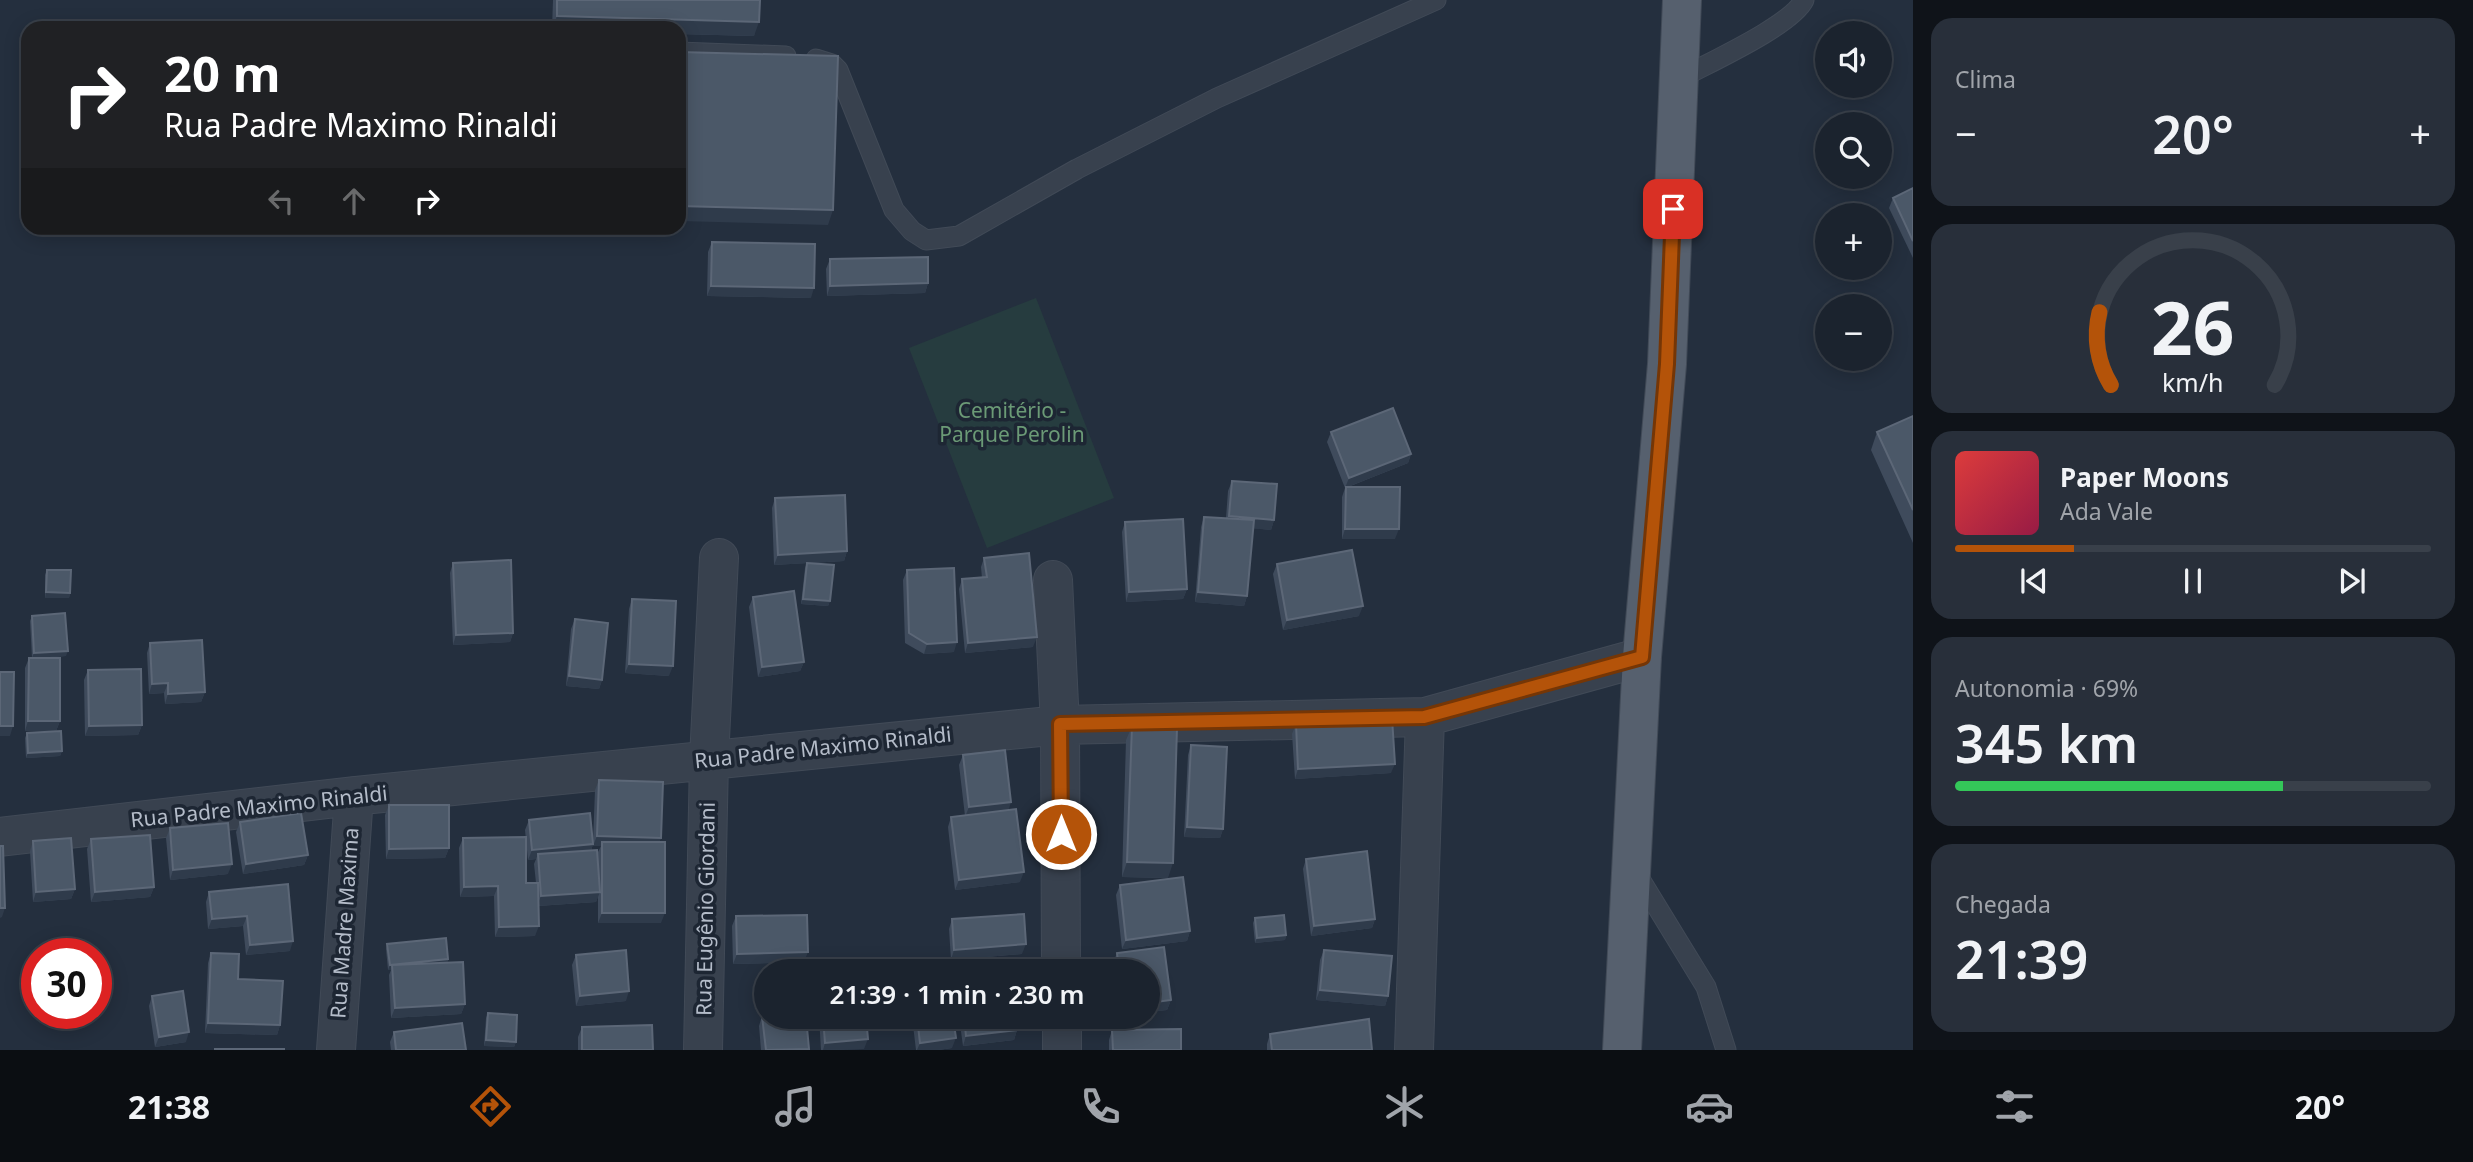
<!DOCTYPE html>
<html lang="pt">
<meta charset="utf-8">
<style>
body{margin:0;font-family:"Noto Sans",sans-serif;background:#282f3a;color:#f1f3f6;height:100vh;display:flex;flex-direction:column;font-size:26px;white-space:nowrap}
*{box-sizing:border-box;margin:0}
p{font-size:23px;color:#a0a4aa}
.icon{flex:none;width:38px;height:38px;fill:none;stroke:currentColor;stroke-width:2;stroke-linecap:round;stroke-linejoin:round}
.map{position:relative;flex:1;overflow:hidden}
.drawer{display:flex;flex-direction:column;gap:18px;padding:18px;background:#0f1319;width:560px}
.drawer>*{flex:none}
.guide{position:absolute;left:21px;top:21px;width:665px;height:214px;border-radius:21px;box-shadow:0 4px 18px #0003,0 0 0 2px #39404a;background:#202124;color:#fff;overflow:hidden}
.buttons{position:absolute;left:1815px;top:21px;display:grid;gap:14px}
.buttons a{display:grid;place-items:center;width:77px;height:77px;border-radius:50%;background:#1b232e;box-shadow:0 4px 18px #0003,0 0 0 2px #39404a;font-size:35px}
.speed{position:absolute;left:21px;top:938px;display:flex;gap:14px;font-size:35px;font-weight:700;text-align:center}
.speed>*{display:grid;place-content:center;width:91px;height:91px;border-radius:50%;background:#1b232e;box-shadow:0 4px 18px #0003,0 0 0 2px #39404a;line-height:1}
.speed .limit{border:10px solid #d22;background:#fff;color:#111}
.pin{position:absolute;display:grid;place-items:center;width:60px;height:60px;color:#fff;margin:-30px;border-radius:14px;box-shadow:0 4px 10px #0006}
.me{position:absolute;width:77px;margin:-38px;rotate:0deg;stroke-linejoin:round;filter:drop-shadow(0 0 5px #0008)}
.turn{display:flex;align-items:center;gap:24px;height:147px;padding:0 28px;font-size:32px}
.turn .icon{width:91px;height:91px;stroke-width:2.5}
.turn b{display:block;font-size:49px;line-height:60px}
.lanes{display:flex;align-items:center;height:66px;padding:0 28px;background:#0003;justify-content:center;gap:35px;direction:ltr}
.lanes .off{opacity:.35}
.big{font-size:52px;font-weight:600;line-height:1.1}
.drawer .widget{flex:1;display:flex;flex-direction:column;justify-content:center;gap:10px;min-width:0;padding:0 24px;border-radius:21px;background:#282f3a}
.drawer .dial{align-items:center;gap:0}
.dial svg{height:182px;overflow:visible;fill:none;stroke:#39404a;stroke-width:7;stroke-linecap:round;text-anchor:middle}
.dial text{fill:#f1f3f6;stroke:none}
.song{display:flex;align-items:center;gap:21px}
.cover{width:84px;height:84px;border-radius:10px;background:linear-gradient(135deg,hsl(0 70% 55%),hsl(340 70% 35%))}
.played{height:7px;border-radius:4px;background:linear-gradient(90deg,#b45309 25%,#39404a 25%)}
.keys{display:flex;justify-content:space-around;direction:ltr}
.heat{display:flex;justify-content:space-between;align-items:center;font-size:38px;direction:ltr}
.charge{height:10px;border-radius:5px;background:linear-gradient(90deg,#34c759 69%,#39404a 0)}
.trip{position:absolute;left:754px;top:959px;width:406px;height:70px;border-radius:35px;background:#1b232e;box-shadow:0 4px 18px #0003,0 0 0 2px #39404a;font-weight:600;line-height:70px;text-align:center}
.tab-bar{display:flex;height:112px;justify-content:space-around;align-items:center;background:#0b0e12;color:#a0a4aa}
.tab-bar .icon{width:49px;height:49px}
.tab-bar .active{color:#b45309}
.tab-bar b{font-size:32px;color:#f1f3f6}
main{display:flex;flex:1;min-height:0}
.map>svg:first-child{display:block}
.green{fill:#263c3f}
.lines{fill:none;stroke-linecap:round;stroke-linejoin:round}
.lane-casing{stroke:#414a57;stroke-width:21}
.street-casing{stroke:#414a57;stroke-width:40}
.primary-casing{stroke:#414a57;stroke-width:40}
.lane{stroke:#38414e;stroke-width:19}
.street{stroke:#38414e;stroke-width:38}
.primary{stroke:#56606e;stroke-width:38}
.wall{fill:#3f4b5c;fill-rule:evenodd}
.shaded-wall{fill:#2f3b4b}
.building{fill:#4b5868;stroke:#5c6777;stroke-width:2}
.route-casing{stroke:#753606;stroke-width:18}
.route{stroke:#b45309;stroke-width:12}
.labels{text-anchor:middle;stroke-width:7;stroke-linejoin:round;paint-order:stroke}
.park-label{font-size:21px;fill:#6b9a76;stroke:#1d2633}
.street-label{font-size:21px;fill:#b4bcc9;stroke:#1d2633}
</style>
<main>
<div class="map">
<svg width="1913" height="1050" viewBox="0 0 1913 1050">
<rect width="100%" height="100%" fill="#242f3e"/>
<path class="green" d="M1036,298L1114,498L987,548L909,348Z"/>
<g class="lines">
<g class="lane-casing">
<path id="lane" d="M679,52L786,56
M816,59L832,64L838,70L894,210L912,231L926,240L959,236L1077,169L1217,98L1436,0
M1679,79C1708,63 1791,26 1804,0
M1635,871L1706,987L1726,1050"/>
</g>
<g class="street-casing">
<path id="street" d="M1053,580L1060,725L1061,971
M0,837L354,796L1060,725L1425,717L1642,657
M1062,1017V1050
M336,1050L354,796
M703,1050L709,759L719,558
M1414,1050L1425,717"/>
</g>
<g class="primary-casing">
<path id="primary" d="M1622,1050L1642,657L1667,364L1682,0"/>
</g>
<use href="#lane" class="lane"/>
<use href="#street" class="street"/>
<use href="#primary" class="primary"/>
</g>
<path class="wall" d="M553,0H760L754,36L679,34V28H552Z
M1913,188V258L1889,208L1893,198Z
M712,242L811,298L707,296L708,252Z
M830,259L928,283L925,293L827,296L826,269Z
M1913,416V543L1871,450L1877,432Z
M1331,432L1411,454L1408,463L1348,487L1395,539H1342V497L1345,488L1327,442Z
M1232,481L1274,520L1271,530L1253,528L1247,596L1244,606L1195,602L1201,527L1204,517L1226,518L1228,491Z
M775,498L847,551L844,561L811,563L830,601L828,606L801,604L805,568L807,563L774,565L772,508Z
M1125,522L1187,589L1183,599L1126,602L1122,532Z
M984,558L1033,647L965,653L959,589L962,579L982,578L981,567Z
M453,563L513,633L510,642L453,645L450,573Z
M1277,564L1359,616L1283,630L1273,574Z
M47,570L70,593L69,598H45V575Z
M907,570L954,652L924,654L905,643L903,580Z
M753,597L804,662L800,671L758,677L749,607Z
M632,599L669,676L625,673L629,609Z
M32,616L66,656L38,658L60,721L56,731H25V668L29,658H32L30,621Z
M575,619L602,680L599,689L566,686L571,629Z
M150,643L205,692L201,702L165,704L164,693L149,694L147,653Z
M88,670L142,725L138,735L85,736L84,680Z
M1296,724L1391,773L1295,779L1292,734Z
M1132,726L1168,878L1122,877L1126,740Z
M27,733L62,751L60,756L26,758L25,738Z
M1191,745L1223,829L1220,838L1184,837L1188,755Z
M963,755L1008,810L1020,882L955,890L948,827L951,817L965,816L959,765Z
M599,780L661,838L659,842L661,923H598V896L596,902L538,906L535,936L495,937L494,896L460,897L459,848L463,838L526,883H536L534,864L536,859L528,860L525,830L529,820L593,842L595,790ZM593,844V846H601L598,852V874L591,851Z
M389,805L449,848L445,858L386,859L385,815Z
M240,822L308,855L304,865L243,874L236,832Z
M170,828L228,874L170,880L166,838Z
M91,839L154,887L150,897L91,902L87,849Z
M33,841L75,889L71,899L33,902L30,851Z
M1306,859L1375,919L1372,928L1311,936L1303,869Z
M288,884L290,951L246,955L243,926L208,929L206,902L209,892Z
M1120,885L1190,931L1187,941L1122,949L1116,895Z
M736,916L804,962L733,964L732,926Z
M1255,918L1286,935L1285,940L1255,943L1253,923Z
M952,919L1022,954L951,960L949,929Z
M387,944L448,959L447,963L465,1004L461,1014L391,1018L389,975L391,970H388L386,949Z
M1164,947L1171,1000L1167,1010L1148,1012V971H1114L1113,963L1117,953Z
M1324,950L1388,996L1385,1006L1316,1000L1320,960Z
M211,953L238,979L280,1025L277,1035L205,1033L208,963Z
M576,955L626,1001L576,1006L572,965Z
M152,996L186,1042L155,1047L149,1006Z
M488,1013L516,1042L514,1047L484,1046L486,1018Z
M762,1016L806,1017L809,1050H761L759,1026Z
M819,1017H866L864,1049L821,1050Z
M912,1017H953L952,1048L938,1050H916Z
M959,1017H1016L1017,1030L1014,1040L963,1046Z
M582,1027L653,1050H578V1037Z
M1112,1030L1181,1050H1109V1040Z
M394,1032L466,1050H391L390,1042Z
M1270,1034L1372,1050H1267V1044Z"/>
<path class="shaded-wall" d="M557,16L759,22L754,36L679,34V28H553Z
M679,206L833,210L828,225L679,221Z
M928,283L925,293L827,296L830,286Z
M711,286L814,288L811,298L707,296Z
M1411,454L1408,463L1345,488L1349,478Z
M1229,516L1274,520L1271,530L1225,526Z
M1345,529H1399L1395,539H1342Z
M847,551L844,561L774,565L778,555Z
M1187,589L1183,599L1126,602L1129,592Z
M46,592L70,593L69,598H45Z
M1198,592L1247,596L1244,606L1195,602Z
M803,599L830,601L828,606L801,604Z
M1363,606L1359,616L1283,630L1287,620Z
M513,633L510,642L453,645L456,635Z
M1037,637L1033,647L965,653L968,643Z
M957,642L954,652L924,654L927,644Z
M68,651L66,656L32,658L34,653Z
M804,662L800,671L758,677L762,667Z
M629,664L673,666L669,676L625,673Z
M569,676L602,680L599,689L566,686Z
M168,683L164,693L149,694L152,684Z
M205,692L201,702L165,704L168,694Z
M28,721H60L56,731H25Z
M142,725L138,735L85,736L89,726Z
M0,726H13L10,736H0Z
M62,751L60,756L26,758L28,753Z
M1395,764L1391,773L1295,779L1298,769Z
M1011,802L1008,812L965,817L969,807Z
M1187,827L1223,829L1220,838L1184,837Z
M597,836L661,838L657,847L602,842L601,846H593Z
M593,844L590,854H538L536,859L528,860L532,850Z
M449,848L445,858L386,859L389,849Z
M308,855L304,865L243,874L246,864Z
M1127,862L1173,863L1168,878L1122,877Z
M232,864L228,874L170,880L173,870Z
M1024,872L1020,882L955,890L959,880Z
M498,886L494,896L460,897L464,887Z
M154,887L150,897L91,902L95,892Z
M75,889L71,899L33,902L36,892Z
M600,892L596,902L537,906L541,896Z
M0,908H5L2,917L0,918Z
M602,913H665L661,923H598Z
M247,916L243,926L208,929L212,919Z
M1375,919L1372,928L1311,936L1314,926Z
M539,926L535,936L495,937L499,927Z
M1190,931L1187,941L1122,949L1126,940Z
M1286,935L1285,940L1255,943L1257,938Z
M293,941L290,951L246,955L250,945Z
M1026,944L1022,954L951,960L954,950Z
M808,952L804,962L733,964L737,954Z
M448,959L446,964L392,965L391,970H388L390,965Z
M1320,990L1388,996L1385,1006L1316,1000Z
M629,991L626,1001L576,1006L580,996Z
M1171,1000L1167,1010L1148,1012V1003Z
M465,1004L461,1014L391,1018L395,1008Z
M208,1023L280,1025L277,1035L205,1033Z
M1017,1030L1014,1040L963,1046L966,1036Z
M189,1032L186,1042L155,1047L159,1037Z
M956,1038L952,1048L938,1050H917L920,1043Z
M868,1039L864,1049L823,1050L825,1043Z
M486,1040L516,1042L514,1047L484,1046Z"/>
<path class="building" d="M557,0H760L759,22L557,16Z
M679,52L838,56L833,210L679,206Z
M1913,188V241L1893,198Z
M712,242L815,244L814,288L711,286Z
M928,257V283L830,286V259Z
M1393,408L1411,454L1349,478L1331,432Z
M1913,416V510L1877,432Z
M1232,481L1277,484L1274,520L1229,516Z
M1346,487H1400L1399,529H1345Z
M845,495L847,551L778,555L775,498Z
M1204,517L1254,520L1247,596L1198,592Z
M1183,519L1187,589L1129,592L1125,522Z
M1352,550L1363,606L1287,620L1277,564Z
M1029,553L1037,637L968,643L962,579L987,577L984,558Z
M511,560L513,633L456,635L453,563Z
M807,563L834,565L830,601L803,599Z
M954,568L957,642L927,644L909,633L907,570Z
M47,570H71L70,593L46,592Z
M794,591L804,662L762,667L753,597Z
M632,599L676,601L673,666L629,664Z
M65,613L68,651L34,653L32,616Z
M575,619L608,623L602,680L569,676Z
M202,640L205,692L168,694V683L152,684L150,643Z
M29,658H60V721H28Z
M141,669L142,725L89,726L88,670Z
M0,672H14L13,726H0Z
M1392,718L1395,764L1298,769L1296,724Z
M1132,726L1177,727L1173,863L1127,862Z
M61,731L62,751L28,753L27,733Z
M1191,745L1227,747L1223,829L1187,827Z
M1005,750L1011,802L969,807L963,755Z
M599,780L663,782L661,838L597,836Z
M389,805H449V848L389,849Z
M1016,809L1024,872L959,880L951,817Z
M301,813L308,855L246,864L240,822Z
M590,813L593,844L532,850L529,820Z
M228,823L232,864L173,870L170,828Z
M150,835L154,887L95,892L91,839Z
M526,837V883H538L539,926L499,927L498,886L464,887L463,838Z
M71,838L75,889L36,892L33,841Z
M602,842H665V913H602Z
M0,846H3L5,908H0Z
M597,850L600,892L541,896L538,854Z
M1367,851L1375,919L1314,926L1306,859Z
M1183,877L1190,931L1126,940L1120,885Z
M288,884L293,941L250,945L247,916L212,919L209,892Z
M1024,914L1026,944L954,950L952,919Z
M807,915L808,952L737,954L736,916Z
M1284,915L1286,935L1257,938L1255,918Z
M446,938L448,959L390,965L387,944Z
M1164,947L1171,1000L1148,1003V971H1119L1117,953Z
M626,950L629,991L580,996L576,955Z
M1324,950L1392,956L1388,996L1320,990Z
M211,953L239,954L238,979L283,981L280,1025L208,1023Z
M463,962L465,1004L395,1008L392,965Z
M948,969V971H927Z
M183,991L189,1032L159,1037L152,996Z
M488,1013L517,1015L516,1042L486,1040Z
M766,1015V1017H806L809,1049L766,1050L762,1016Z
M823,1017H866L868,1039L825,1043Z
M917,1017H953L956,1038L920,1043Z
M964,1017H1016L1017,1030L966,1036Z
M1369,1019L1372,1050H1272L1270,1034Z
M462,1023L466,1050H396L394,1032Z
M652,1025L653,1050H582V1027Z
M1181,1029V1050H1113L1112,1030Z
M215,1049H284V1050H215Z"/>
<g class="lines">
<g class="route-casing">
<path id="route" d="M1061,834L1060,724L1424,717L1642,657L1667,364L1673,209"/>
</g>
<use href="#route" class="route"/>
</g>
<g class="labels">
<g class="park-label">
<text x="1012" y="418">Cemitério -<tspan x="1012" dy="24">Parque Perolin</tspan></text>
</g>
<g class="street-label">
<text transform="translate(823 748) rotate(-6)" y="7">Rua Padre Maximo Rinaldi</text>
<text transform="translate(259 807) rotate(-6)" y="7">Rua Padre Maximo Rinaldi</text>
<text transform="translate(706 909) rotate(-89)" y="7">Rua Eugênio Giordani</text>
<text transform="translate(345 923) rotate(-86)" y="7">Rua Madre Maxima</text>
</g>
</g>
</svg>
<div class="buttons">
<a><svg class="icon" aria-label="sound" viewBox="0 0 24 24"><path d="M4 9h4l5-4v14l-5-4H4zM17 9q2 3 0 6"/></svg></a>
<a><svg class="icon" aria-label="search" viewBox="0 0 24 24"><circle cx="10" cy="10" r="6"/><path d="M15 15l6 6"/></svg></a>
<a>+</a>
<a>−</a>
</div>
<div class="speed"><div class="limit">30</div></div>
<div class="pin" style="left:1673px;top:209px;background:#d93025"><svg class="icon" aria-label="arrive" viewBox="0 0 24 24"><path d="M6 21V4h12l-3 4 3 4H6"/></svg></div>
<svg class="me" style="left:1061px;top:834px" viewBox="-20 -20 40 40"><circle r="17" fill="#b45309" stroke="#fff" stroke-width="3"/><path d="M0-11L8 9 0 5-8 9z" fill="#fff"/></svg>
<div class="trip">21:39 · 1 min · 230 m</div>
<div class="guide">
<div class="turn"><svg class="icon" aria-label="right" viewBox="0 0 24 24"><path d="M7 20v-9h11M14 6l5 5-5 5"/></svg><div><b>20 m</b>Rua Padre Maximo Rinaldi</div></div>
<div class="lanes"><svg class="icon off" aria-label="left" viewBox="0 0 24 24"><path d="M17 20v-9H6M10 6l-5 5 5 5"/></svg><svg class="icon off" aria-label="ahead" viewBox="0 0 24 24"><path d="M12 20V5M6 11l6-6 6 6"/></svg><svg class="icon" aria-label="right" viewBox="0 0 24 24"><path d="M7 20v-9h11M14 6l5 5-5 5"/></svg></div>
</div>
</div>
<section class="drawer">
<div class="widget"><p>Clima</p>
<div class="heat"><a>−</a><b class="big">20°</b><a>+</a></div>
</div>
<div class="widget dial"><svg viewBox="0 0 100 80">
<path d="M14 69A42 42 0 1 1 86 69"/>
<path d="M14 69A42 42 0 0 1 9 37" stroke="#b45309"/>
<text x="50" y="56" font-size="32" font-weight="700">26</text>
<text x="50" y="72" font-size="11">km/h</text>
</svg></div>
<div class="widget">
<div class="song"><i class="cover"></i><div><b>Paper Moons</b><p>Ada Vale</p></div></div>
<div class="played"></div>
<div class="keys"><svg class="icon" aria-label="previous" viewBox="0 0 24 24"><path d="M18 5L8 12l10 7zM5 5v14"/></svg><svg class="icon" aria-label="pause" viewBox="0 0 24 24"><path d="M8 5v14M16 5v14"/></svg><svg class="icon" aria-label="next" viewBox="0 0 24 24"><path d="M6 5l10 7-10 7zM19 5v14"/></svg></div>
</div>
<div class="widget"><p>Autonomia · 69%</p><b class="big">345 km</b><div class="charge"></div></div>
<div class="widget"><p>Chegada</p><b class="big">21:39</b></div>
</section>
</main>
<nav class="tab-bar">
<b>21:38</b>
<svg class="icon active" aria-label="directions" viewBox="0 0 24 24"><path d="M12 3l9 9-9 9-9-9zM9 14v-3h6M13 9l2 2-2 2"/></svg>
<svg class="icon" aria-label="music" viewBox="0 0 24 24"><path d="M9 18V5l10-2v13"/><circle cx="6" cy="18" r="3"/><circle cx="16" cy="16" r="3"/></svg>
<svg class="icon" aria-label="phone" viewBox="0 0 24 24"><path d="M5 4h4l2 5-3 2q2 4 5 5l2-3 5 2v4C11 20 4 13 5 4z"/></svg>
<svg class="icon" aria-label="climate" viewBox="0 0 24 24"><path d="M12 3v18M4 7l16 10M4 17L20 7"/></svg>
<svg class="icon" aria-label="car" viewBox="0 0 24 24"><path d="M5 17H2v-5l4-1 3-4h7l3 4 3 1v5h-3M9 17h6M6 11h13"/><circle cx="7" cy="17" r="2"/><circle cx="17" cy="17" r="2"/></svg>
<svg class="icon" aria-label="filters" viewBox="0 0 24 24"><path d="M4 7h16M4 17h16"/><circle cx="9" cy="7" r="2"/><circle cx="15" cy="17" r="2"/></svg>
<b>20°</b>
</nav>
